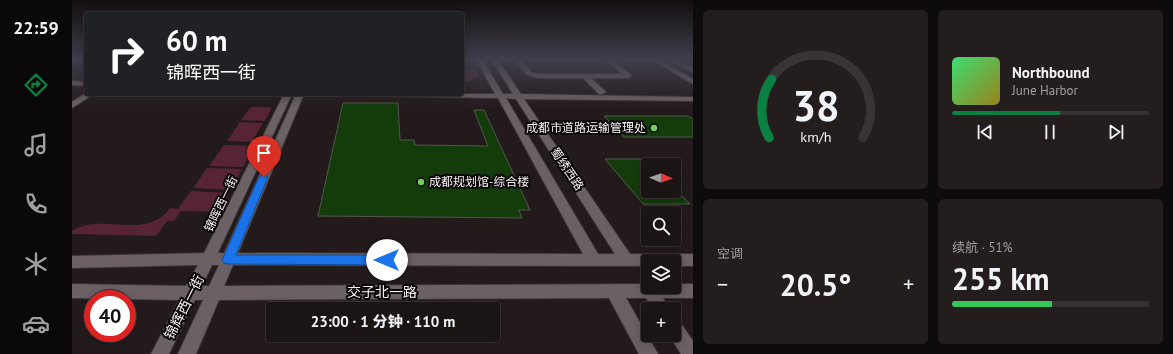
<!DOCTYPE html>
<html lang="zh">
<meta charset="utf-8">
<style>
body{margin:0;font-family:"PT Sans","Noto Sans SC",sans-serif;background:#231d1e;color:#f1f3f6;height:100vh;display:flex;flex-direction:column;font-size:15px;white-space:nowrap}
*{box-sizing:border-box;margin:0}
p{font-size:13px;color:#9f9ea0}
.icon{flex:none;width:22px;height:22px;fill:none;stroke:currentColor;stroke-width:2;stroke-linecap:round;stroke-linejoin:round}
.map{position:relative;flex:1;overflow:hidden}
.details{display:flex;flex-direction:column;gap:10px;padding:10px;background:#0e0b0c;width:480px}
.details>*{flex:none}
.hud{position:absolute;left:12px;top:12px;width:380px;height:84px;border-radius:4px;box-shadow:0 2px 10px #0003,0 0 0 1px #383334;background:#202124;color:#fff;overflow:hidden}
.needle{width:26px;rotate:92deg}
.tools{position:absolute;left:569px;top:158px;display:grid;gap:8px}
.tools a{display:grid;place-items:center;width:40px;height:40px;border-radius:4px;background:#1a1415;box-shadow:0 2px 10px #0003,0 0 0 1px #383334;font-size:20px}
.speed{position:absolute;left:12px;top:290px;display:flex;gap:8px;font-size:20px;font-weight:700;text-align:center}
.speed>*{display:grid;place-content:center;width:52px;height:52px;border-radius:50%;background:#1a1415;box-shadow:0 2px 10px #0003,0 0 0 1px #383334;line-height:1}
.speed .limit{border:6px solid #d22;background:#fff;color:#111}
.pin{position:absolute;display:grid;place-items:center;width:34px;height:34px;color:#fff;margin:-41px -17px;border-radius:50% 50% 50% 0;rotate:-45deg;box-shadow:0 0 4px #0007}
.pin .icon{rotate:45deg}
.me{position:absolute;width:44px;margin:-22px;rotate:270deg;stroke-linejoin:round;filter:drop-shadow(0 0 3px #0008)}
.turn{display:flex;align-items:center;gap:14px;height:84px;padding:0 16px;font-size:18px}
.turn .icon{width:52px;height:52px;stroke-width:2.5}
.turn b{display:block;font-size:28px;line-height:34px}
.big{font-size:30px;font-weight:800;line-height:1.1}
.details .tile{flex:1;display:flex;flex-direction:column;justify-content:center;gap:6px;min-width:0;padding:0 14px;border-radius:6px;background:#231d1e}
.details .dial{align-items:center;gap:0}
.dial svg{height:104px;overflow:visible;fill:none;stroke:#383334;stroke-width:7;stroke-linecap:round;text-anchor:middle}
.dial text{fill:#f1f3f6;stroke:none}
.song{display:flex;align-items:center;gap:12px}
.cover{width:48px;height:48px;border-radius:6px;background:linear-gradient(135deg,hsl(140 70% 55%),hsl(50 70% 35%))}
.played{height:4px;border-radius:2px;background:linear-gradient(90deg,#0b8043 55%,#383334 55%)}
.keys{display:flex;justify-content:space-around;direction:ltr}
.heat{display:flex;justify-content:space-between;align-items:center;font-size:22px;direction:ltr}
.charge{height:6px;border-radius:3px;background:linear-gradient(90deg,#34c759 51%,#383334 0)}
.details .tiles{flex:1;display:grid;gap:10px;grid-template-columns:repeat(2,1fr)}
.trip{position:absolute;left:194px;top:302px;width:234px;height:40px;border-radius:4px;background:#1a1415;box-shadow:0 2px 10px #0003,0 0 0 1px #383334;font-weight:800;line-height:40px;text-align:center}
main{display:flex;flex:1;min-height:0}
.tab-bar{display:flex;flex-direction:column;width:72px;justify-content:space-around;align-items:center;background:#0a0808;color:#9f9ea0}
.tab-bar .icon{width:28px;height:28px}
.tab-bar .active{color:#0b8043}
.tab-bar b{font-size:18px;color:#f1f3f6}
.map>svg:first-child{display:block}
.green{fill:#562435}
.building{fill:#143c0b;stroke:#51574f}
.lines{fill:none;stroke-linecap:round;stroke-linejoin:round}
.minor-casing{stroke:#3b3436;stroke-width:2}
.tertiary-casing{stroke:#3b3436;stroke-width:2}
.secondary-casing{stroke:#3b3436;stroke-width:2}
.minor{fill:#6b6063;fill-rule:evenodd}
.tertiary{fill:#6b6063;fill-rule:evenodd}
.secondary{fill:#6b6063;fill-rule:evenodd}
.route{fill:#1a73e8;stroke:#114b97}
.poi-dot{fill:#72d25e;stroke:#090607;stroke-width:1.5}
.labels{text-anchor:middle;stroke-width:4;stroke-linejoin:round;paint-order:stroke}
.poi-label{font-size:12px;fill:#f7f1f2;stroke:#090607;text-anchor:end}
.street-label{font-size:12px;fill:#f7f1f2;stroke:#090607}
.near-street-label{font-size:14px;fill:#f7f1f2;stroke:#090607}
</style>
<main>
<nav class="tab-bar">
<b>22:59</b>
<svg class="icon active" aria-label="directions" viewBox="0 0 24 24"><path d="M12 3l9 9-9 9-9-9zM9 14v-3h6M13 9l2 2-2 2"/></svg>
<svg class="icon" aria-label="music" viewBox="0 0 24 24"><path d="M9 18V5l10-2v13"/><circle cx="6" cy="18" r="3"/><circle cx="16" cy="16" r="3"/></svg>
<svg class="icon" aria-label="phone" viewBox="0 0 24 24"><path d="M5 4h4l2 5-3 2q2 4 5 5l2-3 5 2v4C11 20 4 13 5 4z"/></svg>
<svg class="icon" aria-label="climate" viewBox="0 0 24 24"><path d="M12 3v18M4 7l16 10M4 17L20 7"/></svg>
<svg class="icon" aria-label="car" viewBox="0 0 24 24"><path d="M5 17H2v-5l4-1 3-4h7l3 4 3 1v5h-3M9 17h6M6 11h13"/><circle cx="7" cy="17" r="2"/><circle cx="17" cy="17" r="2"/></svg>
</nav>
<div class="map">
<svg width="621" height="354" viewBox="0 0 621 354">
<rect width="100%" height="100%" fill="#231a1c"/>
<path class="green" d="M393,69H404L407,76L394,82H390V75L393,73Z
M179,107H200L193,121L169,120Z
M168,122L191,123L180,142L155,141Z
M152,145L182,146L171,167L137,166Z
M135,168L170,169L159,190L121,188Z
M119,191L157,193L148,212L109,211L102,221H95L84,236L0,234V231C29,211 73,242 98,208L106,209Z"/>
<path class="building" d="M271,103H326L328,140H342L343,145L416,146L402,110H412L458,210H447L450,218L246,216Z
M532,116H616L621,119V137H552Z
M533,159H573L576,162V191H605L618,204H571Z"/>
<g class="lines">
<g class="minor-casing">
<path id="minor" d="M442,59H448L459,72L466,74H550L532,59H539L557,73L560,76L556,78H519L534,92L530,94H527L511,78H466L455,75Z
M212,94H220L143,259L141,263L136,265L131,263L129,259Z
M224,94H232L163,260L161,264L156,266L151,264L149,260Z"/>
</g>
<g class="tertiary-casing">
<path id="tertiary" d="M404,59H410L431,94H441L419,59H425L449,94L621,97V101L452,99L558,254H621V266H602V261H576V266L161,265L152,286L576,284V287H602V284H621V298H591L597,309H580L574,298H554L586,354H567L537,298L147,300L124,354H106L131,300H123L97,354H79L107,300L0,298V284L114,286L126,265L0,268V256L136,253L511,254L426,98L296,96L292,94H423ZM434,98L444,99L543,254H526ZM140,265H147L137,286H130Z
M0,81L14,82V86L0,85Z
M14,93L22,94L0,108V102Z
M602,320L608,322L621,341V354H609L597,335H602Z"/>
</g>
<g class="secondary-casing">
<path id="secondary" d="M579,59H586L621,79V84Z
M596,59H603L621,68V73Z"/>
</g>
<use href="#minor" class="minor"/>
<use href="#tertiary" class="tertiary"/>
<use href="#secondary" class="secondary"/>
</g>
<linearGradient id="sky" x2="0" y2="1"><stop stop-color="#130e0f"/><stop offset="0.55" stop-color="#3f3e4b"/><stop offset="1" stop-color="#3f3e4b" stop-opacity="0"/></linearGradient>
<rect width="621" height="108" fill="url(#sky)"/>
<path class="route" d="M192,174L196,177L164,255H315L319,256L321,260L319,263L315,265L156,264L152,263L150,260L187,177Z"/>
<g class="poi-dot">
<circle cx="582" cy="128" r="4"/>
<circle cx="349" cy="182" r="4"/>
</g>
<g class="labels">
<g class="poi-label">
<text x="574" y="132">成都市道路运输管理处</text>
<text x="357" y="186" text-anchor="start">成都规划馆-综合楼</text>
</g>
<g class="street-label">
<text transform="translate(495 169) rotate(56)" y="4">蜀绣西路</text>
<text transform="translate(149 204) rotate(-64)" y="4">锦晖西一街</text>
</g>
<g class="near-street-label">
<text x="310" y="297">交子北一路</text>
<text transform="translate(112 307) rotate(-63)" y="5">锦辉西一街</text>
</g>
</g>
</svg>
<div class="tools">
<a><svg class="needle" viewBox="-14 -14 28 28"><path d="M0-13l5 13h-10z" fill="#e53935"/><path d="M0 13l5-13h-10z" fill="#9f9ea0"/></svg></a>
<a><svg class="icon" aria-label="search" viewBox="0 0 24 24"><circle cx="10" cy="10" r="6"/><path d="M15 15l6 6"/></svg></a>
<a><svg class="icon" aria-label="layers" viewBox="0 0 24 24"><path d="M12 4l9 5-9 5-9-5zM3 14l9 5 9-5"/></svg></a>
<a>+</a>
</div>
<div class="speed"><div class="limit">40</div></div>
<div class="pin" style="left:192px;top:177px;background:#d93025"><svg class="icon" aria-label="arrive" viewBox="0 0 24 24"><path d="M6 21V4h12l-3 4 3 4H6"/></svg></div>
<svg class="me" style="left:315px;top:260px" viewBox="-20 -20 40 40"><circle r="19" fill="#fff"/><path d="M0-13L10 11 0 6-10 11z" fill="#1a73e8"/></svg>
<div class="trip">23:00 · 1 分钟 · 110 m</div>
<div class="hud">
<div class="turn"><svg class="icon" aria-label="right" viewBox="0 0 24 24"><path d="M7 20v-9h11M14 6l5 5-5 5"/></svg><div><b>60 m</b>锦晖西一街</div></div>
</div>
</div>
<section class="details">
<div class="tiles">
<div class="tile dial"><svg viewBox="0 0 100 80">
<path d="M14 69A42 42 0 1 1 86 69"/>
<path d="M14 69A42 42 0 0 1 16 24" stroke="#0b8043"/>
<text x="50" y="56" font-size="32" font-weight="700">38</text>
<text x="50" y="72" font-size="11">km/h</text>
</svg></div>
<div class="tile">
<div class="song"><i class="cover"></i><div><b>Northbound</b><p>June Harbor</p></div></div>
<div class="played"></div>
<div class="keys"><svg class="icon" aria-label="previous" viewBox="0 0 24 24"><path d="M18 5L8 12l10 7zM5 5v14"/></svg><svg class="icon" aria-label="pause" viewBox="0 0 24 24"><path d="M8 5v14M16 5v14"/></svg><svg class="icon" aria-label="next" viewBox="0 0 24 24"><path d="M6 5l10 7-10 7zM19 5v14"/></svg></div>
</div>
<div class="tile"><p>空调</p>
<div class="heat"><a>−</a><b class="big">20.5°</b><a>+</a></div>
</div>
<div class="tile"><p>续航 · 51%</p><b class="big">255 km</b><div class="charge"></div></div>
</div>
</section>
</main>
